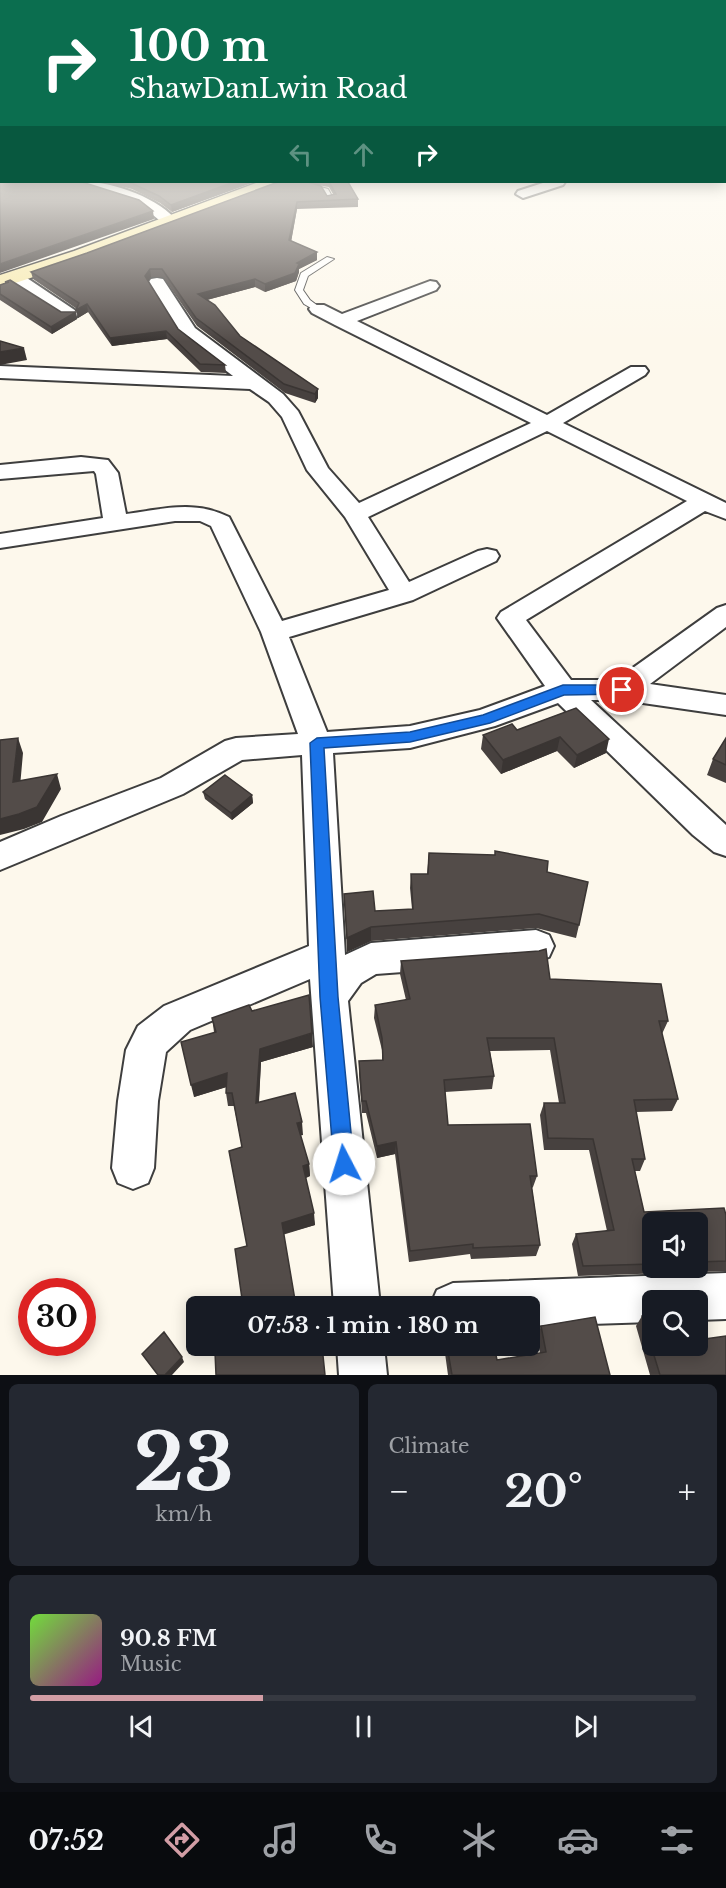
<!DOCTYPE html>
<meta charset="utf-8">
<style>
body{margin:0;font-family:"Libre Baskerville",serif;background:#242831;color:#f1f3f6;height:100vh;display:flex;flex-direction:column;font-size:22px;white-space:nowrap}
*{box-sizing:border-box;margin:0}
p{font-size:20px;color:#9ea1a6}
.icon{flex:none;width:33px;height:33px;fill:none;stroke:currentColor;stroke-width:2;stroke-linecap:round;stroke-linejoin:round}
.map{position:relative;height:1375px;overflow:hidden}
.sheet{display:flex;flex-direction:column;gap:9px;padding:9px;background:#0d0f14;flex:1}
.sheet>*{flex:none}
.banner{position:absolute;left:0px;top:0px;width:726px;height:183px;box-shadow:0 3px 15px #0003;background:#0b6e4f;color:#fff;overflow:hidden}
.controls{position:absolute;left:642px;top:1212px;display:grid;gap:12px}
.controls a{display:grid;place-items:center;width:66px;height:66px;border-radius:9px;background:#171b24;box-shadow:0 3px 15px #0003;font-size:30px}
.speed{position:absolute;left:18px;top:1278px;display:flex;gap:12px;font-size:30px;font-weight:700;text-align:center}
.speed>*{display:grid;place-content:center;width:78px;height:78px;border-radius:50%;background:#171b24;box-shadow:0 3px 15px #0003;line-height:1}
.speed .limit{border:9px solid #d22;background:#fff;color:#111}
.pin{position:absolute;display:grid;place-items:center;width:51px;height:51px;color:#fff;margin:-26px;border:3px solid #fff;border-radius:50%;box-shadow:0 2px 6px #0007}
.me{position:absolute;width:66px;margin:-33px;rotate:355deg;stroke-linejoin:round;filter:drop-shadow(0 0 4px #0008)}
.turn{display:flex;align-items:center;gap:21px;height:126px;padding:0 30px;font-size:27px}
.turn .icon{width:78px;height:78px;stroke-width:2.5}
.turn b{display:block;font-size:42px;line-height:51px}
.lanes{display:flex;align-items:center;height:57px;padding:0 30px;background:#0003;justify-content:center;gap:30px;direction:ltr}
.lanes .off{opacity:.35}
.big{font-size:45px;font-weight:800;line-height:1.1}
.sheet .widget{flex:1;display:flex;flex-direction:column;justify-content:center;gap:9px;min-width:0;padding:0 21px;border-radius:9px;background:#242831}
.sheet .dial{align-items:center;gap:0}
.dial b{font-size:78px;line-height:1}
.song{display:flex;align-items:center;gap:18px}
.cover{width:72px;height:72px;border-radius:9px;background:linear-gradient(135deg,hsl(100 70% 55%),hsl(310 70% 35%))}
.played{height:6px;border-radius:3px;background:linear-gradient(90deg,#d29da5 35%,#363941 35%)}
.keys{display:flex;justify-content:space-around;direction:ltr}
.heat{display:flex;justify-content:space-between;align-items:center;font-size:33px;direction:ltr}
.sheet .tiles{flex:1;display:grid;gap:9px;grid-template-columns:1fr 1fr}
.widget:last-child{grid-column:span 2}
.trip{position:absolute;left:186px;top:1296px;width:354px;height:60px;border-radius:9px;background:#171b24;box-shadow:0 3px 15px #0003;font-weight:800;line-height:60px;text-align:center}
.dock{display:flex;height:96px;justify-content:space-around;align-items:center;background:#090b0e;color:#9ea1a6}
.dock .icon{width:42px;height:42px}
.dock .current{color:#d29da5}
.dock b{font-size:27px;color:#f1f3f6}
.map>svg:first-child{display:block}
.lines{fill:none;stroke-linecap:round;stroke-linejoin:round}
.lane-casing{stroke:#3e3e3e;stroke-width:2}
.street-casing{stroke:#3e3e3e;stroke-width:4}
.secondary-casing{stroke:#2d2d2d;stroke-width:3}
.lane{fill:#fff;fill-rule:evenodd}
.street{fill:#fff;fill-rule:evenodd}
.secondary{fill:#f6e9ae;fill-rule:evenodd}
.wall{fill:#47413f;fill-rule:evenodd}
.shaded-wall{fill:#3a3533}
.building{fill:#534c49;stroke:#3a3533;stroke-width:1.5}
.route{fill:#1a73e8;stroke:#114b97;stroke-width:1.5}
</style>
<div class="map">
<svg width="726" height="1375" viewBox="0 0 726 1375">
<rect width="100%" height="100%" fill="#fdf8ec"/>
<g class="lines">
<g class="lane-casing">
<path id="lane" d="M293,182H302L328,189L334,200L328,201L323,191Z
M327,257L334,259L308,276L303,290L310,300L322,309L318,312L304,304L295,290L301,273Z"/>
</g>
<g class="street-casing">
<path id="street" d="M77,182C107,179 159,197 178,222L175,225H165L141,205L79,185Z
M546,182H565L563,185L523,198L516,194L518,191Z
M15,273L21,274L79,313L76,317H64L9,282L7,278L9,274Z
M157,278L163,279L195,328L283,394L298,411L328,468L359,503L531,423L335,325L312,313L309,309L312,305H324L342,314L430,281L436,282L439,286L436,290L357,321L547,415L631,367H645L648,371L645,375L563,423L726,503V519L705,511L526,620L571,680H616L717,608L726,605V627L650,684L726,695V715L622,700H591L726,825V856L714,852L693,835L558,703L495,726L410,748L333,753L345,955L371,943L536,930L549,935L554,946L549,957L536,962L376,974L361,983L348,1001L380,1306H334L310,979L190,1030L166,1052L158,1101L154,1168L148,1183L133,1189L118,1183L112,1168L118,1101L126,1050L138,1026L164,1006L309,946L302,755L242,760L183,794L0,870V842L61,816L161,778L225,741L236,738L298,734L261,632L211,526L200,521H175L0,548V534L103,518L96,474L94,471L0,479V465L81,457L108,460L118,473L126,514C164,509 194,500 229,517L282,621L389,590L345,517L307,470L282,417L269,402L250,389L0,378V366L233,376L181,336L148,283L151,279ZM547,431L687,501L501,612L497,618L545,686L480,710L410,726L327,732L289,637L413,600L496,561L499,556L496,551L487,549L478,551L409,582L368,517Z
M726,1273V1319L698,1320V1300H652V1322L530,1326V1306H430L437,1290L453,1283Z
M337,1346H384L387,1375H339Z"/>
</g>
<g class="secondary-casing">
<path id="secondary" d="M259,182H281L279,186L88,259L0,288V275L74,251Z"/>
</g>
<use href="#lane" class="lane"/>
<use href="#street" class="street"/>
<use href="#secondary" class="secondary"/>
</g>
<path class="wall" d="M104,182H254L172,212L160,203L132,189Z
M278,182H348L358,199V207L297,209L291,241L317,252V260L299,269V272L296,281L265,292L255,287L207,300L240,336L318,389V398L315,403L285,393L197,326L163,277H151L148,281L178,329L225,365L226,373L201,372L167,339L112,346L88,312L78,318L77,309L33,279L31,272L87,253ZM318,185L329,187L333,194L327,196Z
M10,280L61,312H76L77,319L52,334L0,300V285L5,283V282Z
M576,708L606,753L574,768L557,751L501,774L481,749L483,735L517,730Z
M726,738V783L707,775L713,759Z
M203,792L252,795L253,803L232,820L205,799Z
M429,853L547,872L579,925L576,938L536,928L371,941L347,952L344,894L375,911L412,909L410,888L411,874H427Z
M401,961L550,979L668,1021L662,1034L678,1099L672,1111L636,1112L645,1159L640,1171H635L644,1212L726,1215V1271L578,1276L572,1244L576,1234L607,1231L589,1150H544L540,1115L544,1103H559L550,1050L490,1051L494,1076L492,1089L445,1092L448,1125L537,1176L533,1187L532,1188L540,1245L536,1256L471,1259L470,1254L409,1262L395,1154L377,1158L366,1113H362L359,1074V1061L382,1060V1050L374,1018L375,1005L406,1000L400,974ZM652,1222H698V1268H652Z
M252,1011L313,1047L261,1062L259,1102L303,1135H300L309,1164L310,1176L306,1178L315,1225L247,1246L242,1147L234,1106H228L226,1093V1087L194,1097L214,1032L212,1018Z
M642,1316L698,1346L726,1375H650L636,1326Z
M541,1326L610,1375H448L444,1346H494L497,1360L540,1353L537,1337Z"/>
<path class="shaded-wall" d="M234,182H254L172,212L171,205Z
M297,202V209L290,248L289,240Z
M153,211L154,219L0,273V264Z
M317,252V260L299,269V272L296,281L265,292V284L297,263Z
M150,269L151,277L146,284L145,276Z
M255,279V287L199,302L198,294Z
M87,304L88,312L78,318L76,310Z
M76,312L77,319L52,334L51,327Z
M166,331L167,339L112,346L110,338Z
M24,348L27,360L0,365V352Z
M318,389V398L315,403V394Z
M560,737L557,751L501,774L503,760Z
M18,738L23,753L19,798L13,782Z
M609,739L606,753L574,768L577,755Z
M57,774L61,789L42,822L24,829L0,835V819Z
M252,795L253,803L232,820L231,813Z
M371,927V941L347,952V938Z
M312,1033L313,1047L261,1062L258,1115L256,1103L260,1049Z
M227,1073L230,1086L194,1097L191,1085Z
M302,1122L303,1135L298,1136L297,1123Z
M396,1142L395,1154L377,1158V1146Z
M309,1164L310,1176L305,1178L303,1166Z
M314,1213L315,1225L283,1234L282,1223Z
M182,1357L184,1362L172,1375H165Z"/>
<path class="building" d="M2,154V182H82L139,200L153,211L0,264V155Z
M129,182H234L171,205L159,196Z
M278,182H308L321,186L327,196L336,194L329,182H348L358,199L297,202L289,240L317,252L297,263L299,264L295,273L265,284L255,279L198,294L215,305L240,336L318,389L315,394L284,384L196,318L162,269H150L145,276L178,329L225,365L200,364L166,331L110,338L87,304L76,310L79,303L31,272L87,253Z
M10,280L61,312H76L51,327L0,294V285L9,282H5Z
M0,341L24,348L0,352Z
M576,708L609,739L577,755L560,737L503,760L483,735L512,724L517,730Z
M18,738L13,782L57,774L37,807L19,814L0,819V740Z
M726,738V765L713,759Z
M225,775L252,795L231,813L203,792Z
M495,851L548,861L547,872L588,882L579,925L539,914L371,927L347,938L344,894L373,891L375,911L413,909L411,874H428L429,853L495,855Z
M546,949L550,979L661,984L668,1021H659L678,1099L634,1100L645,1159H632L644,1212L724,1208L726,1215V1261L698,1262V1222H652V1264L583,1266L576,1234L614,1230L593,1139L548,1138L544,1103H565L554,1038H487L494,1076L444,1080L448,1125L530,1124L537,1176H530L540,1245L473,1248V1244L410,1251L396,1142L377,1146L366,1101H362L359,1061L383,1060L382,1038L375,1005L410,999L401,961L539,951Z
M309,995L312,1033L260,1049L256,1103L295,1093L302,1122L297,1123L309,1164L303,1166L314,1213L282,1223L296,1306H243L235,1249L247,1246L229,1151L242,1147L232,1093H226L227,1073L191,1085L181,1042L216,1032L212,1018L249,1005L252,1011Z
M652,1314V1346H698V1340L726,1336V1375H660L642,1316Z
M595,1317L610,1375H452L447,1346H494L497,1360L546,1352L541,1326Z
M164,1332L182,1357L165,1375H158L142,1354Z
M248,1346H322L325,1375H216L215,1352Z"/>
<linearGradient id="sky" x2="0" y2="1"><stop stop-color="#94c5eb"/><stop offset="0.44" stop-color="#fefcf6"/><stop offset="1" stop-color="#fefcf6" stop-opacity="0"/></linearGradient>
<rect width="726" height="342" fill="url(#sky)"/>
<path class="route" d="M563,685H622L629,690L622,694L564,695L490,723L410,742L324,748L338,997L354,1164L351,1171L344,1174L337,1171L334,1164L320,997L310,743L317,738L410,732L483,715Z"/>
</svg>
<div class="controls">
<a><svg class="icon" aria-label="sound" viewBox="0 0 24 24"><path d="M4 9h4l5-4v14l-5-4H4zM17 9q2 3 0 6"/></svg></a>
<a><svg class="icon" aria-label="search" viewBox="0 0 24 24"><circle cx="10" cy="10" r="6"/><path d="M15 15l6 6"/></svg></a>
</div>
<div class="speed"><div class="limit">30</div></div>
<div class="pin" style="left:622px;top:690px;background:#d93025"><svg class="icon" aria-label="arrive" viewBox="0 0 24 24"><path d="M6 21V4h12l-3 4 3 4H6"/></svg></div>
<svg class="me" style="left:344px;top:1164px" viewBox="-20 -20 40 40"><circle r="19" fill="#fff"/><path d="M0-13L10 11 0 6-10 11z" fill="#1a73e8"/></svg>
<div class="trip">07:53 · 1 min · 180 m</div>
<div class="banner">
<div class="turn"><svg class="icon" aria-label="right" viewBox="0 0 24 24"><path d="M7 20v-9h11M14 6l5 5-5 5"/></svg><div><b>100 m</b>ShawDanLwin Road</div></div>
<div class="lanes"><svg class="icon off" aria-label="left" viewBox="0 0 24 24"><path d="M17 20v-9H6M10 6l-5 5 5 5"/></svg><svg class="icon off" aria-label="ahead" viewBox="0 0 24 24"><path d="M12 20V5M6 11l6-6 6 6"/></svg><svg class="icon" aria-label="right" viewBox="0 0 24 24"><path d="M7 20v-9h11M14 6l5 5-5 5"/></svg></div>
</div>
</div>
<section class="sheet">
<div class="tiles">
<div class="widget dial"><b>23</b><p>km/h</p></div>
<div class="widget"><p>Climate</p>
<div class="heat"><a>−</a><b class="big">20°</b><a>+</a></div>
</div>
<div class="widget">
<div class="song"><i class="cover"></i><div><b>90.8 FM</b><p>Music</p></div></div>
<div class="played"></div>
<div class="keys"><svg class="icon" aria-label="previous" viewBox="0 0 24 24"><path d="M18 5L8 12l10 7zM5 5v14"/></svg><svg class="icon" aria-label="pause" viewBox="0 0 24 24"><path d="M8 5v14M16 5v14"/></svg><svg class="icon" aria-label="next" viewBox="0 0 24 24"><path d="M6 5l10 7-10 7zM19 5v14"/></svg></div>
</div>
</div>
</section>
<nav class="dock">
<b>07:52</b>
<svg class="icon current" aria-label="directions" viewBox="0 0 24 24"><path d="M12 3l9 9-9 9-9-9zM9 14v-3h6M13 9l2 2-2 2"/></svg>
<svg class="icon" aria-label="music" viewBox="0 0 24 24"><path d="M9 18V5l10-2v13"/><circle cx="6" cy="18" r="3"/><circle cx="16" cy="16" r="3"/></svg>
<svg class="icon" aria-label="phone" viewBox="0 0 24 24"><path d="M5 4h4l2 5-3 2q2 4 5 5l2-3 5 2v4C11 20 4 13 5 4z"/></svg>
<svg class="icon" aria-label="climate" viewBox="0 0 24 24"><path d="M12 3v18M4 7l16 10M4 17L20 7"/></svg>
<svg class="icon" aria-label="car" viewBox="0 0 24 24"><path d="M5 17H2v-5l4-1 3-4h7l3 4 3 1v5h-3M9 17h6M6 11h13"/><circle cx="7" cy="17" r="2"/><circle cx="17" cy="17" r="2"/></svg>
<svg class="icon" aria-label="filters" viewBox="0 0 24 24"><path d="M4 7h16M4 17h16"/><circle cx="9" cy="7" r="2"/><circle cx="15" cy="17" r="2"/></svg>
</nav>
